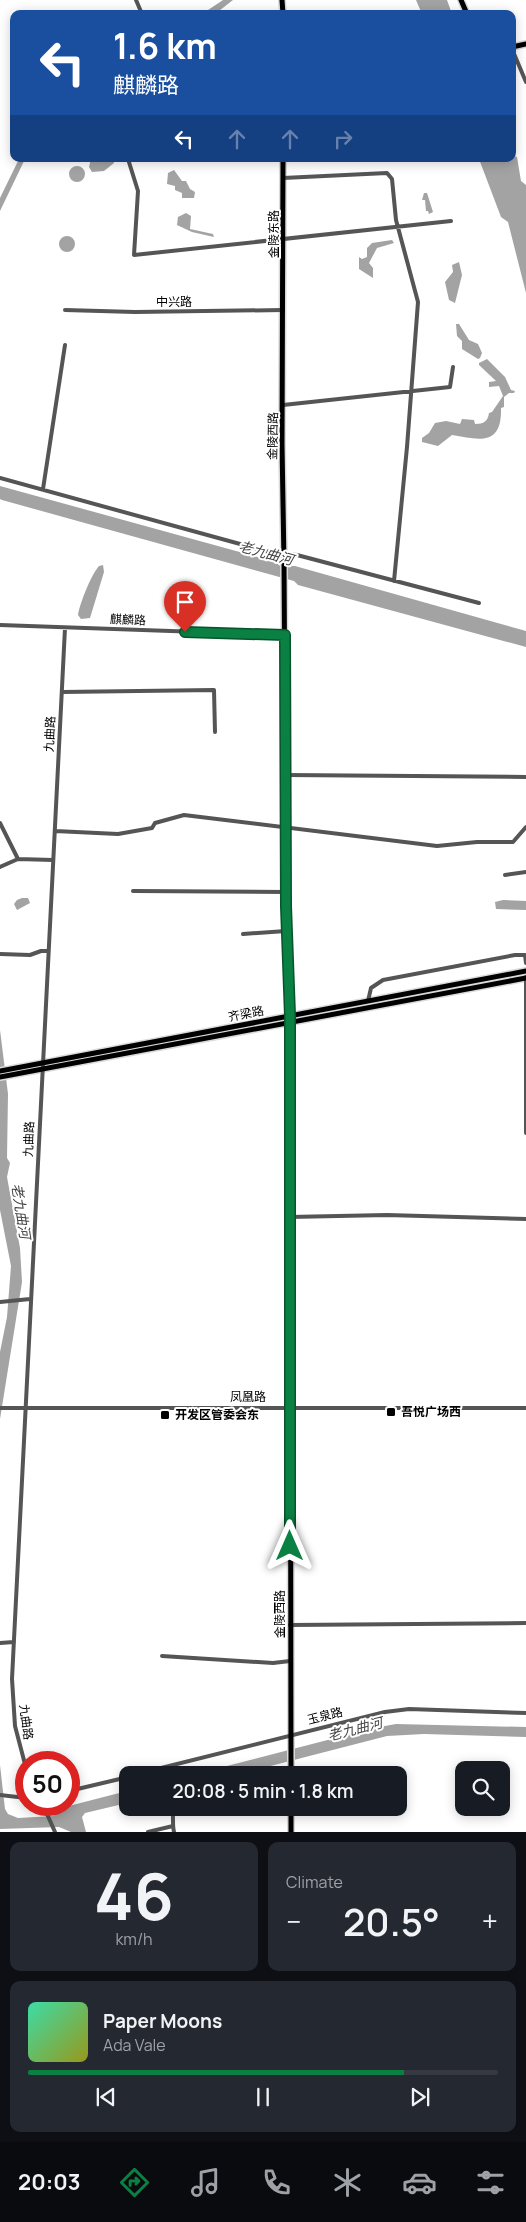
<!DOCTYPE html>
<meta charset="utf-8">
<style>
body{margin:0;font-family:Manrope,"Noto Sans SC",sans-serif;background:#242831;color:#f1f3f6;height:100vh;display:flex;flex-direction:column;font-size:19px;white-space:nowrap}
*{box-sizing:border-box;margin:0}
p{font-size:16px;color:#9ea1a6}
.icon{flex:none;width:28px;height:28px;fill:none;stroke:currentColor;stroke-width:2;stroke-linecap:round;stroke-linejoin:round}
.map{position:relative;height:1832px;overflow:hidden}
.details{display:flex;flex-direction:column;gap:10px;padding:10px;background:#0d0f14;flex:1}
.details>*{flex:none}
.banner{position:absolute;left:10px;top:10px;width:506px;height:152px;border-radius:10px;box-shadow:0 2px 12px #0003;background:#1a4fa0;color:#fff;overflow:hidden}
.buttons{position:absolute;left:455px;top:1761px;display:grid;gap:10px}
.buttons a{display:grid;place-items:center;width:55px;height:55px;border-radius:10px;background:#171b24;box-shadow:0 2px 12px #0003;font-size:25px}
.speed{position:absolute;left:15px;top:1751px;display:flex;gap:10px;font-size:25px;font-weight:700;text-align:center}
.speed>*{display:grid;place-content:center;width:65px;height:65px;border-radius:50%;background:#171b24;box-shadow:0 2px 12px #0003;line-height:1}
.speed .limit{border:8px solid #d22;background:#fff;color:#111}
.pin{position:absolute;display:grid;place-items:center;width:42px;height:42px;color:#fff;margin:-51px -21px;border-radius:50% 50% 50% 0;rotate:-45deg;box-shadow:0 0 5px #0007}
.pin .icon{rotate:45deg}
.me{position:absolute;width:55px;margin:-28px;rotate:0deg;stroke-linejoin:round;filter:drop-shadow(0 0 4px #0008)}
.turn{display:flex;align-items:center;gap:18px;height:105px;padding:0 20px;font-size:22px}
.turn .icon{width:65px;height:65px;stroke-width:2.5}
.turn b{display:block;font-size:35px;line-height:42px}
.lanes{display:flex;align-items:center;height:48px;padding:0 20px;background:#0003;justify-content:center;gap:25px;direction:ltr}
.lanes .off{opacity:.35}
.big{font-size:38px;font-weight:600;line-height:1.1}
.details .widget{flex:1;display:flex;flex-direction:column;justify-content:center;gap:8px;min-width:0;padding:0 18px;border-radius:10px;background:#242831}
.details .dial{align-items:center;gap:0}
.dial b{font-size:65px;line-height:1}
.song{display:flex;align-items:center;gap:15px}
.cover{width:60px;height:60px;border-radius:8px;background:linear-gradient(135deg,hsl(160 70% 55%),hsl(60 70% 35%))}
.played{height:5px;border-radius:2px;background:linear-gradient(90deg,#0b8043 80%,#363941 80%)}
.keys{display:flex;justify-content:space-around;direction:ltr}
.heat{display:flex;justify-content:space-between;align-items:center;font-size:28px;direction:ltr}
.details .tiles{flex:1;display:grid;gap:10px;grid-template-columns:1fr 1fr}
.widget:last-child{grid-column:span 2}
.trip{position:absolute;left:119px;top:1766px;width:288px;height:50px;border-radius:10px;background:#171b24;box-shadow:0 2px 12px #0003;font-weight:600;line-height:50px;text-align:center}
.dock{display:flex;height:80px;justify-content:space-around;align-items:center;background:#090b0e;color:#9ea1a6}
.dock .icon{width:35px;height:35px}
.dock .current{color:#0b8043}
.dock b{font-size:22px;color:#f1f3f6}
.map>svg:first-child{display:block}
.water{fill:#a3a3a3}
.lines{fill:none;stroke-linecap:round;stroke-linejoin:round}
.major-casing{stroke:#dbdbdb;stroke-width:8}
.minor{stroke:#555;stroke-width:4}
.major{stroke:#000;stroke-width:5}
.route-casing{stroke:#07532c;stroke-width:12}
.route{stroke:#0b8043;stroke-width:9}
.poi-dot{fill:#000;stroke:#fff;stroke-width:2}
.labels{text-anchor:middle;stroke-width:4;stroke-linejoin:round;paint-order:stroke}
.street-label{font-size:12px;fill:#000;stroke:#fff}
.poi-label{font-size:12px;font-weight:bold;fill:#000;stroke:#fff;text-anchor:start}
.water-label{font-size:14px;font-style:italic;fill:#444;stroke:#fff}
</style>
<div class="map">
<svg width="526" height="1832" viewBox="0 0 526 1832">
<rect width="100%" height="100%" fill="#fff"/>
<path class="water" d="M223,0H233L215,14H202Z
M416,0H447L452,14H422Z
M513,156L517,157L521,181L526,185V293L508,222L501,217L479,159H512Z
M19,159H25L0,211V198Z
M91,159H114V163L104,171L92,172L89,167Z
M69 174a8 8 0 1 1 16 0a8 8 0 1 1-16 0Z
M174,170L182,181H186L190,189L195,192L194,198H182V193L175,190V186L167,184L168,173Z
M424,193H427L433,212L429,214L428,211H426L425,200H422Z
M186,213L191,216L190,229L213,234L214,237L192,232L177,225L178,217Z
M59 244a8 8 0 1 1 16 0a8 8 0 1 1-16 0Z
M392,240L394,243L377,248L369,263L373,268V278L359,269V257L362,259L367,257V248L372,243Z
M459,262L462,275L455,303L449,300L445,282L453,272L452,265Z
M456,324H459L469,340L478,344L482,353L480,358L478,359L462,349V341L457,336Z
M487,359L505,377L511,390L515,391L514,393H509L504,397V407L501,408C502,446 480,440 452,435L438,446L422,442V438L429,433L435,423L446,421L460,424L462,419L474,420L475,424C484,424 488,421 489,413L492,412L503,396L499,386L489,387V382L496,381L479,365V363Z
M0,486L276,562L280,566H295L526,631V647L298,585L294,581L2,500L0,499Z
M103,565L104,572L90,618L81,619L78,615C80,603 91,575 99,566Z
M22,898H28L30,903L17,910L14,904L17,900Z
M503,900L526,901V910L496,909L495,902Z
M0,1030L8,1094L7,1158L10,1163L7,1177L20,1248L22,1282L0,1419V1352L7,1317L11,1266L0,1210Z
M396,1724L526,1727V1737L424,1734L387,1736L236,1775H192L374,1728Z
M0,1765L5,1809L8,1814L18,1818L54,1816L61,1808L127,1791V1803L85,1813L82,1817L86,1832H71L59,1827L0,1829Z"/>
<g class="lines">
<g class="major-casing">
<path id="major" d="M282,0L283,14
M461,0L467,14
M512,47L526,44
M283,159L282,444L284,562L286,906L290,1016L291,1775
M0,1071L526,971
M0,1077L526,978
M291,1808V1832"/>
</g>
<path class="minor" d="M136,0L142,14
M512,49L526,82
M128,159L138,191L134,255L451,221
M283,178L387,173L392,179L396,220L418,302L407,447L394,581
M65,310L135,312L283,310
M283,405L450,387L453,367
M0,478L269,552L297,555L479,603
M43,489L65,345
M0,625L285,635
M62,692L214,690L215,732
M285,775L526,777
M0,823L18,859
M55,831L118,834L152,828L155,823L184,815L437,846L477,842H513L526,827
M0,867L18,859L53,860
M505,875L526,872
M133,891L286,892
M243,934L286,931
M0,954L30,955L41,951H48
M526,977V1133
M368,1001L371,988L383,980L515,955H525L526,963
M289,1217L387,1215L526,1219
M0,1302L30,1299
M0,1408H526
M290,1625L526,1623
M0,1643L14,1642
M162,1656L273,1663L290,1661
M26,1768L15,1726L12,1679L65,628
M133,1775L385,1712L409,1709L526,1713
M69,1791L128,1777
M0,1795L26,1798
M43,1805L55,1832
M172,1808C174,1816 172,1824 174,1832
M148,1832L173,1826"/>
<use href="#major" class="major"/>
</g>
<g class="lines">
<g class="route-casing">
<path id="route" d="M185,632L285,635L286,906L290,1016V1546"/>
</g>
<use href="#route" class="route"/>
</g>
<g class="poi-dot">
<rect x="386" y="1407" width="10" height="10" rx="2.5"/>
<rect x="160" y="1410" width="10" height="10" rx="2.5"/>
</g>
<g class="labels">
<g class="street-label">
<text transform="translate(274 234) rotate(-90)" y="4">金陵东路</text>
<text x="174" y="306">中兴路</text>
<text transform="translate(273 436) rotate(-89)" y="4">金陵西路</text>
<text transform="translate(128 620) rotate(2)" y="4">麒麟路</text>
<text transform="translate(50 734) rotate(-87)" y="4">九曲路</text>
<text transform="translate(246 1014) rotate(-11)" y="4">齐梁路</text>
<text transform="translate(29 1139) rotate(-88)" y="4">九曲路</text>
<text x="248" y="1401">凤凰路</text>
<text transform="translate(280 1614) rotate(-90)" y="4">金陵西路</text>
<text transform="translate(325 1716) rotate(-14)" y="4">玉泉路</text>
<text transform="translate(26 1722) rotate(82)" y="4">九曲路</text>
</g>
<g class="poi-label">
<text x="401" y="1416">吾悦广场西</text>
<text x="175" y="1419">开发区管委会东</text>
</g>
<g class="water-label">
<text transform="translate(266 553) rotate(15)" y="5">老九曲河</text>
<text transform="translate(21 1211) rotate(81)" y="5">老九曲河</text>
<text transform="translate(355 1729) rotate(-14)" y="5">老九曲河</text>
</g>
</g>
</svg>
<div class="buttons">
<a><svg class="icon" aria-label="search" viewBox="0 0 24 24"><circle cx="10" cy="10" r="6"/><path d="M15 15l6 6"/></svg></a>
</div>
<div class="speed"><div class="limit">50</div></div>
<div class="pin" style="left:185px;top:632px;background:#d93025"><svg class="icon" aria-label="arrive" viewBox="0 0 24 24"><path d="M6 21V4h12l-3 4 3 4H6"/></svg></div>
<svg class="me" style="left:290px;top:1546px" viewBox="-20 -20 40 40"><path d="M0-17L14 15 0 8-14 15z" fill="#0b8043" stroke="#fff" stroke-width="4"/></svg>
<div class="trip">20:08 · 5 min · 1.8 km</div>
<div class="banner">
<div class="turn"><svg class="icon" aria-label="left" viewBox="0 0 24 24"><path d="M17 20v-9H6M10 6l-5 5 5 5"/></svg><div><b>1.6 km</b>麒麟路</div></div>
<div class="lanes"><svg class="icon" aria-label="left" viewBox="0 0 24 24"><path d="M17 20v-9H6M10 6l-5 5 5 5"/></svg><svg class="icon off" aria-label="ahead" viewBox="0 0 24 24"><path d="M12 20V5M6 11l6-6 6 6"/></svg><svg class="icon off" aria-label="ahead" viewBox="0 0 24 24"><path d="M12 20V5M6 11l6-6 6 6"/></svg><svg class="icon off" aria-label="right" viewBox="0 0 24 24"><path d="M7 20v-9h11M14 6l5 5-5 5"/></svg></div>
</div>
</div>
<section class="details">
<div class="tiles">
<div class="widget dial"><b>46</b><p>km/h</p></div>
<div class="widget"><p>Climate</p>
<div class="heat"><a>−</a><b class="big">20.5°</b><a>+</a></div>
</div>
<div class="widget">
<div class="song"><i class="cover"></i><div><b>Paper Moons</b><p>Ada Vale</p></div></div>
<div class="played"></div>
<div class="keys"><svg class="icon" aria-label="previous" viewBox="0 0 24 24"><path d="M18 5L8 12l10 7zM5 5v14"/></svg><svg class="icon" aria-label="pause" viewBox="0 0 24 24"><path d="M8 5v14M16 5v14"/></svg><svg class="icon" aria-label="next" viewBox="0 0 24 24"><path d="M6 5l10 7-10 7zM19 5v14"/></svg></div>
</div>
</div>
</section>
<nav class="dock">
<b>20:03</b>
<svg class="icon current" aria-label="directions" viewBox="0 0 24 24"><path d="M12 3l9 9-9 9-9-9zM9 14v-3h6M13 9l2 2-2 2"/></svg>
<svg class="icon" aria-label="music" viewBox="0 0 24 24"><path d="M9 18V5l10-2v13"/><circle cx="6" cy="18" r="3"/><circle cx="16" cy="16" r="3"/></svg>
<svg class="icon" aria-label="phone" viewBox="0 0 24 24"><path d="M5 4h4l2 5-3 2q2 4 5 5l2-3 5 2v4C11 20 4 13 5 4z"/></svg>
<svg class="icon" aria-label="climate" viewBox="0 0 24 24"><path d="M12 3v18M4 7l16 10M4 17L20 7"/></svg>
<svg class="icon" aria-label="car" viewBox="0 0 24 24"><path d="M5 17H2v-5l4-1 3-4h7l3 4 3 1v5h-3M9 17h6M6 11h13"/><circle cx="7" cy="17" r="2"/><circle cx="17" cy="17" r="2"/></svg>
<svg class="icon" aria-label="filters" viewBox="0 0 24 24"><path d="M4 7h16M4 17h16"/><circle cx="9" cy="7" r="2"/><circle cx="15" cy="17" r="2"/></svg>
</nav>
